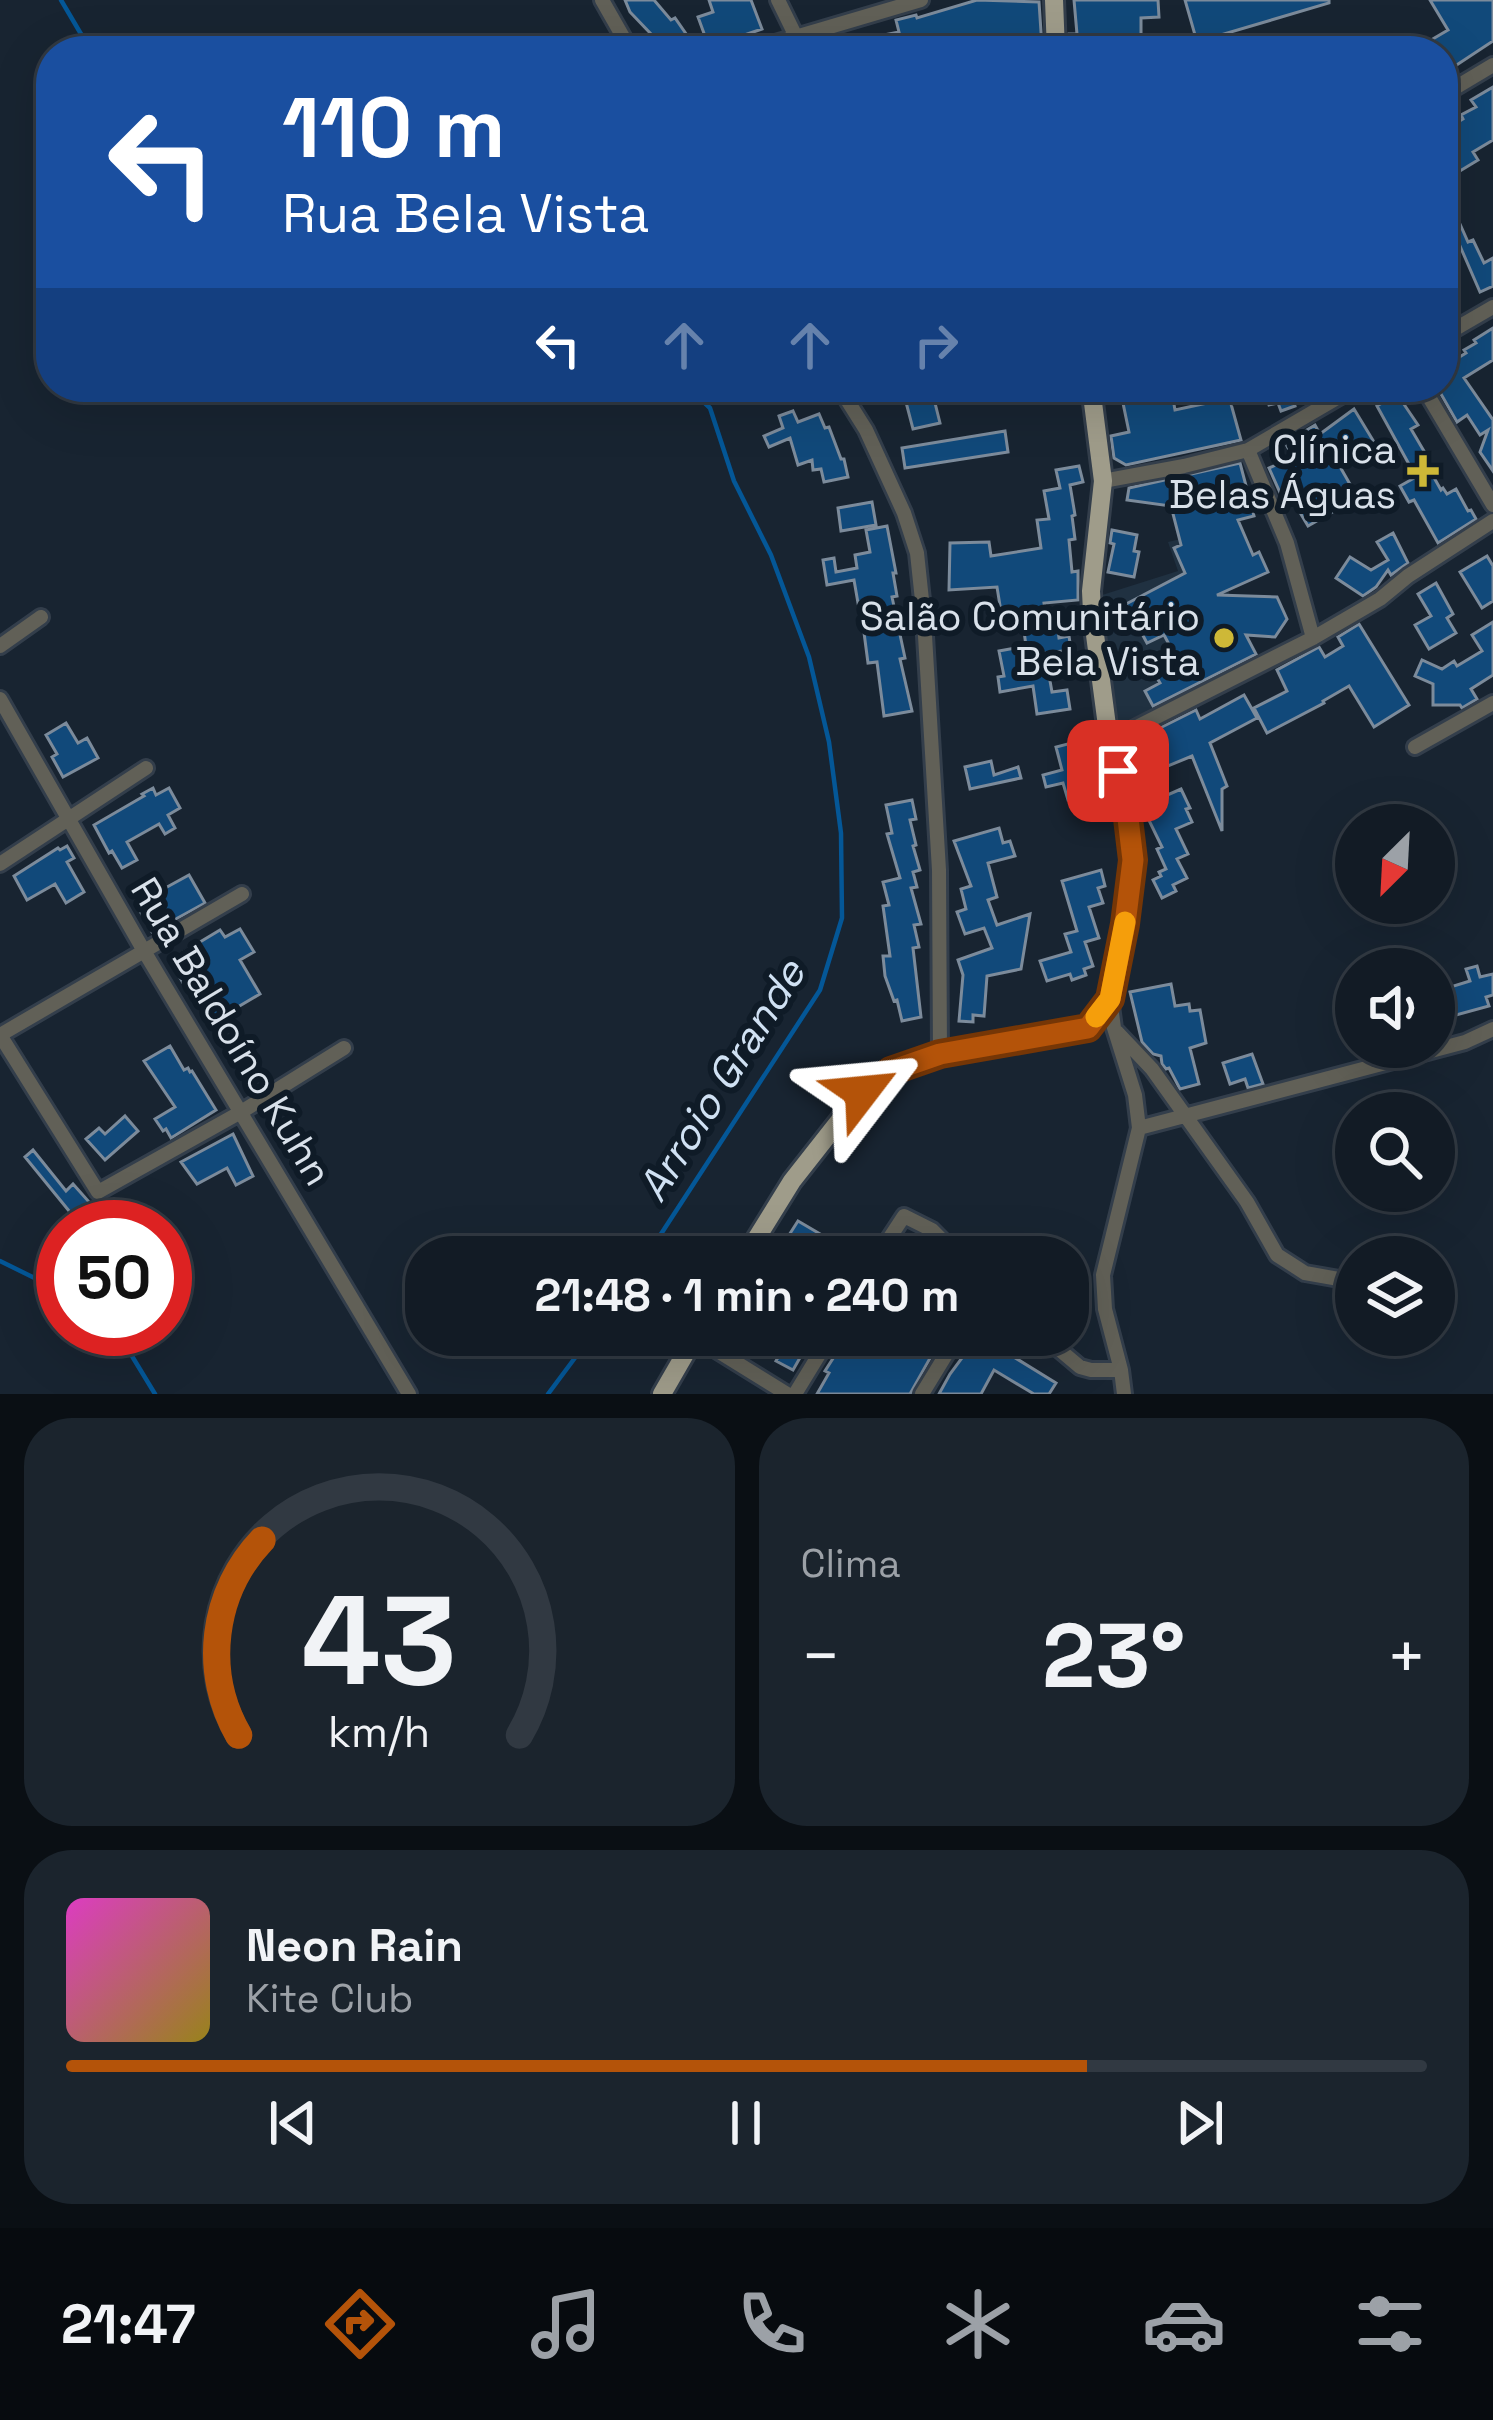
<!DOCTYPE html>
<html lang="pt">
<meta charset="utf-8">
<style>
body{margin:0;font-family:"Space Grotesk",sans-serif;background:#1b242d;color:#f1f3f6;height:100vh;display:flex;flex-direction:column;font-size:45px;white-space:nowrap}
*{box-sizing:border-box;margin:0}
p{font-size:39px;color:#9ca1a7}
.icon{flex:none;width:66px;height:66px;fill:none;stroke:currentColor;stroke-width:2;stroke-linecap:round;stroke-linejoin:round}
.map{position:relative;height:1394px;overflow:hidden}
.details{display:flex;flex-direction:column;gap:24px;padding:24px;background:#0a0f14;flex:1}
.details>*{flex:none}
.banner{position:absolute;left:36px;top:36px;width:1422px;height:366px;border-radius:48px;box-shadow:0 12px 48px #0002,0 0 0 3px #313942;background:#1a4fa0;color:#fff;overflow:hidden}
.needle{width:78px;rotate:204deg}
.tools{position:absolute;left:1335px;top:804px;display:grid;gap:24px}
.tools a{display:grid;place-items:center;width:120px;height:120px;border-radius:50%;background:#121b25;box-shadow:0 12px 48px #0002,0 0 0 3px #313942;font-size:60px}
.speed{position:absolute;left:36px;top:1200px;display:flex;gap:24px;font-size:60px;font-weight:700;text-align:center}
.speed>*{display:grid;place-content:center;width:156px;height:156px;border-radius:50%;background:#121b25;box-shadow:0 12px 48px #0002,0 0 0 3px #313942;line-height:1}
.speed .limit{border:18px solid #d22;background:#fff;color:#111}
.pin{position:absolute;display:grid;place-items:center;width:102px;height:102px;color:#fff;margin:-51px;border-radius:24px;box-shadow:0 6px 18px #0006}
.me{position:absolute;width:132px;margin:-66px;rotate:61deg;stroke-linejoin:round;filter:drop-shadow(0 0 9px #0008)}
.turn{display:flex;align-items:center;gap:42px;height:252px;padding:0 48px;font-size:54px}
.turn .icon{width:156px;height:156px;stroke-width:2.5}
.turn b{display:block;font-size:84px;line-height:102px}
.lanes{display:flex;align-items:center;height:114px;padding:0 48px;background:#0003;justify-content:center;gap:60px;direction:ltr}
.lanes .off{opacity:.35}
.big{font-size:90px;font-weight:700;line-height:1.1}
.details .widget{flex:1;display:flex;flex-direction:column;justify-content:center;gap:18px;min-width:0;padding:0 42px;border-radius:48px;background:#1b242d}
.details .dial{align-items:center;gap:0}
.dial svg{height:312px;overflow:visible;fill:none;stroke:#313942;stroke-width:7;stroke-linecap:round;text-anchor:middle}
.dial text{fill:#f1f3f6;stroke:none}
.song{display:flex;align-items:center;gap:36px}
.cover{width:144px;height:144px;border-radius:18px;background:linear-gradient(135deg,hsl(310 70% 55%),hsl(50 70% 35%))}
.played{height:12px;border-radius:6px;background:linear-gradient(90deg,#b45309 75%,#313942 75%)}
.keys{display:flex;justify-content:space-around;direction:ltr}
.heat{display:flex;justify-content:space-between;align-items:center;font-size:66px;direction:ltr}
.details .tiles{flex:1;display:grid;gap:24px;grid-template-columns:1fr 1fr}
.widget:last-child{grid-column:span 2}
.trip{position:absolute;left:405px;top:1236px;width:684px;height:120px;border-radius:48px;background:#121b25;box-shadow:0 12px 48px #0002,0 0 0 3px #313942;font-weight:700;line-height:120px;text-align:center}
.menu{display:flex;height:192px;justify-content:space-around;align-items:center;background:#070b0f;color:#9ca1a7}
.menu .icon{width:84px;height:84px}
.menu .selected{color:#b45309}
.menu b{font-size:54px;color:#f1f3f6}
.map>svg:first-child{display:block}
.built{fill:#203141}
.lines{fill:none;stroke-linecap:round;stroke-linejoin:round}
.stream{stroke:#045797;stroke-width:4.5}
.building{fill:#11497a;stroke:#7c8b9b;stroke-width:3}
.minor-casing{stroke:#333e4b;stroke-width:20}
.major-casing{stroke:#333e4b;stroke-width:24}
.minor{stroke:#616057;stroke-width:14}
.major{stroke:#9f9c8a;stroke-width:18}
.route-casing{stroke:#753606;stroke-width:30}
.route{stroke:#b45309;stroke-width:21}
.slow{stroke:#f59e0b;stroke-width:21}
.poi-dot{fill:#ceb837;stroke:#0f1b27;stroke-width:4.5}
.labels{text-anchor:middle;stroke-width:12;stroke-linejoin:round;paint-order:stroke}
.poi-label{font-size:39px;fill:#d9e1ea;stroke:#0f1b27;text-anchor:end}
.street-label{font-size:39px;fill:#d9e1ea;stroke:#0f1b27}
.water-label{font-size:42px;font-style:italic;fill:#d0e1f3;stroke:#0f1b27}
</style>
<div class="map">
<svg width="1493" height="1394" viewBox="0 0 1493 1394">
<rect width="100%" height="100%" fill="#182431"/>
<path class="built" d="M1206,533L1231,598L1190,619L1220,679L1117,725L1099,596L1178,571L1168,542Z"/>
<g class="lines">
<path class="stream" d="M61,0L91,51
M646,1257L820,990L842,918L841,833L829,742L809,657L771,555L734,481L710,408L688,387
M0,1261L63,1292
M109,1329L121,1338L155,1394
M548,1394L592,1335"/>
</g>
<path class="building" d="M625,0H654L671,20L675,18L698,51H662L651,34L630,12Z
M709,0H751L762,29L709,47L698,17L713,12Z
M977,0L1039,2L1042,47L1016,48V40L994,41L954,51H944L942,42L907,51H881L879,36L899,32L896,20L916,15L917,18Z
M1074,0H1158L1159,17L1141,18V48L1069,51V34H1077Z
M1185,0H1329V3L1197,42Z
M1430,0H1493V41L1443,74V51H1431L1426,43L1448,30Z
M1493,87V140L1473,152L1478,160L1450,177L1443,165V131L1463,119L1461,115L1476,107L1471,100Z
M1456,215L1468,242L1473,240L1484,263L1493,258V286L1480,292L1460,246L1449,251L1443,238V221Z
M1493,328V360L1464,378L1493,420V471L1480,452L1488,430L1480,435L1467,415L1457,422L1437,387H1443V367L1466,353L1464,350L1476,343L1474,340Z
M902,387H931L940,423L913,429Z
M1203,387H1293L1298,401L1294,403L1295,406L1281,411L1278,403L1269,405L1265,393L1231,404L1241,440L1126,465L1114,458L1111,436L1129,432L1123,403L1127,402L1125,391L1139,388L1141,399L1172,393L1175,410L1207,403Z
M1397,394L1418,425L1411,429L1428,458L1424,460L1441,490L1443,488L1447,494L1456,489L1468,511L1471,510L1476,519L1438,543L1414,500L1409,502L1400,486L1416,477L1377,406Z
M1354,409L1374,442L1358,452L1355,446L1335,458L1351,486L1337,494L1343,506L1308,526L1289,494L1282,497L1269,468L1293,457L1287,446L1303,436L1302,433L1315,425L1320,434Z
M793,411L798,422L819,414L825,428L829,427L841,459H844L848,477L824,482L821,469L813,470L812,460L798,465L790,438L769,447L764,436L783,428L779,416Z
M1005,431L1008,452L905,468L902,448Z
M1240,463L1254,516L1238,520L1253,555L1259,552L1268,572L1217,595L1277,597L1287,619L1275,637L1246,635L1256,654L1153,706L1145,691L1160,683L1153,671L1177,659L1164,635L1147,643L1126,604L1185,573L1174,548L1181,545L1171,506L1127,500L1129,488Z
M1079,466L1083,482L1070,485L1075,515L1072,516L1075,539L1069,540L1072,572L1078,571V600L1044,603L1047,625L1057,623L1059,638L1069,636L1071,650L1045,653L1052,692L1067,690L1070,709L1037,714L1033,686L1000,692L998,677L1004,676L999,651L1026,646L1022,616L1002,618L997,587L949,590L950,543L989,542L991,556L1041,548L1037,520L1049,519L1044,491L1060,488L1056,470Z
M872,502L876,525L841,531L838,508Z
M887,526L896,573H893L897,596L892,597L905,658L900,659L912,711L884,716L877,662L868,663L860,602L858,603L854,580L827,585L823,560L834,558L836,572L857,568L855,555L870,552L866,530Z
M1112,530L1137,535L1134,551L1139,552L1134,577L1108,572L1114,544L1110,543Z
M1393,533L1408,563L1391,575L1388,570L1376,587L1363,596L1336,578L1350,557L1371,570L1388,560L1377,542Z
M1487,556L1493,566V601L1482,608L1460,572Z
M1436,583L1453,614L1447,618L1456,633L1429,649L1415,625L1431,616L1418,594Z
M1493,622V675L1471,689L1477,699L1462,708L1460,705H1433V684L1415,676L1422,660L1442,669L1454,661L1457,666L1482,651L1472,635Z
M1359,624L1409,705L1374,727L1349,686L1323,701L1324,703L1267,733L1254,708L1287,691L1277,670L1319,647L1325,657L1343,646L1338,637Z
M1244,695L1257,718L1210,743L1227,786L1222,789V831L1192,756L1134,780L1124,746L1196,710L1200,719Z
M66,723L78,743L87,738L98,758L63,777L52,757L57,754L46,735Z
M1087,739L1099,792L1068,800L1063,783L1046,787L1043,775L1062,770L1056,747Z
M991,761L994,775L1018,767L1021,778L970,789L965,767Z
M153,788L156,795L169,788L180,808L168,815L175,828L165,834L159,824L127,842L137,860L122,868L112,851L109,853L94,825L144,796L142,794Z
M1181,789L1190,808L1186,809L1192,822L1176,829L1188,854L1177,859L1187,878L1173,885L1176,891L1162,898L1153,880L1161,876L1159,872L1166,869L1157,849L1162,847L1142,806Z
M912,800L916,819L910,820L916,845L913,846L920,870L913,872L917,887L911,888L921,924L914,925L919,947L913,948L921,1017L902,1021L897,1000L894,1001L885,976L883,956H890L883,906L889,905L883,882L900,878L887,834L892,833L886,805Z
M999,828L1003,843L1010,841L1015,856L988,863L997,897L988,900L997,925L1030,914L1021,969L987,976L984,1016L973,1015V1022L959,1021L963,975L958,960L992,948L984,928L965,934L957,912L966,909L961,889L971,886L954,841Z
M67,846L74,858L67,862L84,892L66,903L55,884L27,900L14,876L58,848L60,850Z
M1101,870L1105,886L1098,888L1103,903L1089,907L1099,938L1085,942L1093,966L1084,969L1086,975L1072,980L1070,974L1047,981L1040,961L1071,952L1065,934L1077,931L1062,881Z
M189,875L205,903L152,932L136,904Z
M240,929L254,952L240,960L260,994L209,1024L187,981L183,983L170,960L220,930L225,937Z
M1477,966L1480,977L1493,974V995L1486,997L1489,1006L1434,1021V992L1470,981L1466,969Z
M1171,984L1175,1006L1189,1004L1190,1011L1200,1010L1206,1043L1190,1048L1199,1084L1180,1089L1169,1068L1166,1069L1162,1064L1161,1056L1153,1054L1142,1042L1130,992Z
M170,1046L184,1070L188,1068L190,1072L192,1071L216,1110L171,1138L166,1129L163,1131L155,1119L175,1107L144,1061Z
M1252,1054L1263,1084L1248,1088L1245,1079L1230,1084L1223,1063Z
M125,1116L138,1131L105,1160L86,1139L99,1128L105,1134Z
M233,1134L253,1176L236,1185L227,1168L197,1184L181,1162Z
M33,1150L66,1191L73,1184L90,1203L74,1217L25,1157Z
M798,1221L832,1241L831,1244L853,1257H775Z
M760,1335H813L793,1370L776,1361L783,1349Z
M848,1335H943L910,1394H817L829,1373L825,1371Z
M980,1335H1011L1004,1351L1056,1383L1049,1394H1034L994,1370L981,1394H939L950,1374L970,1347L972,1349Z"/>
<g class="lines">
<g class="minor-casing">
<path id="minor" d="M602,0L631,51
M778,0L803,51
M748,51L921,0
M1443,95L1493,65
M1443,336L1493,307
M839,387L866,430L904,513L917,553L924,619L939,870L940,1054
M1423,387L1493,505
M1248,450L1287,543L1313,638
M1103,481L1184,466L1248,450L1356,387
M0,646L41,617
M0,699L144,951L409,1394
M1109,741L1313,638L1380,599L1408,576L1493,521
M1415,747L1493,703
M0,864L146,768
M1110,999L1114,1028L1135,1095L1139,1128L1103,1275L1105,1309L1121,1370L1124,1394
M1117,1032L1152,1069L1247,1202L1277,1255L1305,1273L1356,1282
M0,1035L98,1192L241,1112L344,1048
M0,1035L242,894
M1139,1128L1465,1042L1493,1029
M877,1257L904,1216L932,1230L959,1257
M1365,1257L1367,1254
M1042,1335L1080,1367L1091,1370H1121
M695,1337L787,1394
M795,1394L831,1335
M922,1394L958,1335"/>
</g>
<g class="major-casing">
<path id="major" d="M1054,0L1056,51
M745,1257L792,1181L862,1092L891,1071L940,1054L1089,1028L1110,999L1125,924L1133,859L1126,802L1109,741L1092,612L1091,591L1103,481L1091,387
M662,1394L696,1335"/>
</g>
<use href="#minor" class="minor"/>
<use href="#major" class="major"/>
</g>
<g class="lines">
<g class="route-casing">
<path id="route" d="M862,1092L891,1071L940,1054L1088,1028L1110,999L1125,924L1133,860L1126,802L1118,771"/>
</g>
<use href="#route" class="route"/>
<path class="slow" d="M1096,1017L1110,999L1125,922"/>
</g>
<g class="poi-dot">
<path d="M1417 453h12v12h12v12h-12v12h-12v-12h-12v-12h12z"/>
<circle cx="1224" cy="638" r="12"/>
</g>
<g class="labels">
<g class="poi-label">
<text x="1396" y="463">Clínica<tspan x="1396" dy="45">Belas Águas</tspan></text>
<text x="1200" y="630">Salão Comunitário<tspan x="1200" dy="45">Bela Vista</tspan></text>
</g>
<g class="street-label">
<text transform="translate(232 1031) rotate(59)" y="14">Rua Baldoíno Kuhn</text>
</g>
<g class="water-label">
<text transform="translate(721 1080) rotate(-58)" y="15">Arroio Grande</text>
</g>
</g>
</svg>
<div class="tools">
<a><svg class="needle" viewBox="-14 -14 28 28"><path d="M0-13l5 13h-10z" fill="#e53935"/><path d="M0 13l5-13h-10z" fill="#9ca1a7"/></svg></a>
<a><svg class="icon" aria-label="sound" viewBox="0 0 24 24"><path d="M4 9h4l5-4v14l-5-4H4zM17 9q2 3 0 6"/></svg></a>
<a><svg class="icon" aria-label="search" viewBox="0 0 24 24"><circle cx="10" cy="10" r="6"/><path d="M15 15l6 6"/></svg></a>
<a><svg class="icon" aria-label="layers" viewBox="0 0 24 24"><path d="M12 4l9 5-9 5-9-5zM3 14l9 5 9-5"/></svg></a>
</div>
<div class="speed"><div class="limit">50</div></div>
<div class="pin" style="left:1118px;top:771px;background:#d93025"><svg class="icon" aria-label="arrive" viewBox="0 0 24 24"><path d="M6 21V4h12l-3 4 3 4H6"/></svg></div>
<svg class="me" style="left:862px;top:1092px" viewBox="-20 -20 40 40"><path d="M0-17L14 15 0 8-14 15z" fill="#b45309" stroke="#fff" stroke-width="4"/></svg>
<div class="trip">21:48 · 1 min · 240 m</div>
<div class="banner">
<div class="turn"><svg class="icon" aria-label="left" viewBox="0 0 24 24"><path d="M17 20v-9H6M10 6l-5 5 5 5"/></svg><div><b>110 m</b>Rua Bela Vista</div></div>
<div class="lanes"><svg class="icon" aria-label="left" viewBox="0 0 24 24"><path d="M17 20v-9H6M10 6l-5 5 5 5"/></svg><svg class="icon off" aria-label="ahead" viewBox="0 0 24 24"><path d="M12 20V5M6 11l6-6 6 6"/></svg><svg class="icon off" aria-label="ahead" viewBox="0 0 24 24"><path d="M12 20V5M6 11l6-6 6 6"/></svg><svg class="icon off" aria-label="right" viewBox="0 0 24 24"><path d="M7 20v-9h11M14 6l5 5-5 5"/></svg></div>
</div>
</div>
<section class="details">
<div class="tiles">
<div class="widget dial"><svg viewBox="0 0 100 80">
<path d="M14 69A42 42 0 1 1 86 69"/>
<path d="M14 69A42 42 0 0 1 20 19" stroke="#b45309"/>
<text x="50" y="56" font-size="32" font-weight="700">43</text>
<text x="50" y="72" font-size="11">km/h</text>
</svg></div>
<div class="widget"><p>Clima</p>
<div class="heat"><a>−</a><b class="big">23°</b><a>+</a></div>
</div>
<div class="widget">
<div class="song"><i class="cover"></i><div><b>Neon Rain</b><p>Kite Club</p></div></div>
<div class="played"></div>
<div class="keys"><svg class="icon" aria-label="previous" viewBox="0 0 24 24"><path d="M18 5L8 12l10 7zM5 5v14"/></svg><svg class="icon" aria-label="pause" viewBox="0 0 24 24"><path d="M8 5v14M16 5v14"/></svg><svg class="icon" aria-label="next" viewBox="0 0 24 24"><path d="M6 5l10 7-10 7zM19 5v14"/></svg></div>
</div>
</div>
</section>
<nav class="menu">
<b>21:47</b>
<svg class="icon selected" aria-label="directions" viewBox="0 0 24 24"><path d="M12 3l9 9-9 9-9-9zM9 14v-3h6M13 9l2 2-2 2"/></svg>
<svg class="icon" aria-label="music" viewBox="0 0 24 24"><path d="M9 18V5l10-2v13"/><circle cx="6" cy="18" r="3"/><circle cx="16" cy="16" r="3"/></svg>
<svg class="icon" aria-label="phone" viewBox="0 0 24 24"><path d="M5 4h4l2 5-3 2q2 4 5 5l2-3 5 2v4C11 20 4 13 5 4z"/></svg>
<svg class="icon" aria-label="climate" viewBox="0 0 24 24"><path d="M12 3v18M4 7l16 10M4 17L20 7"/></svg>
<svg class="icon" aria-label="car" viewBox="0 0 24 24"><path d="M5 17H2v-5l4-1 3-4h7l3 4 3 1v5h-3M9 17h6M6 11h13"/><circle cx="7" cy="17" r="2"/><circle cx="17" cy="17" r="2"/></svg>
<svg class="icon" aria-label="filters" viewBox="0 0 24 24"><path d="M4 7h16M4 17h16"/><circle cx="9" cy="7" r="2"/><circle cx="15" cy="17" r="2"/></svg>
</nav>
